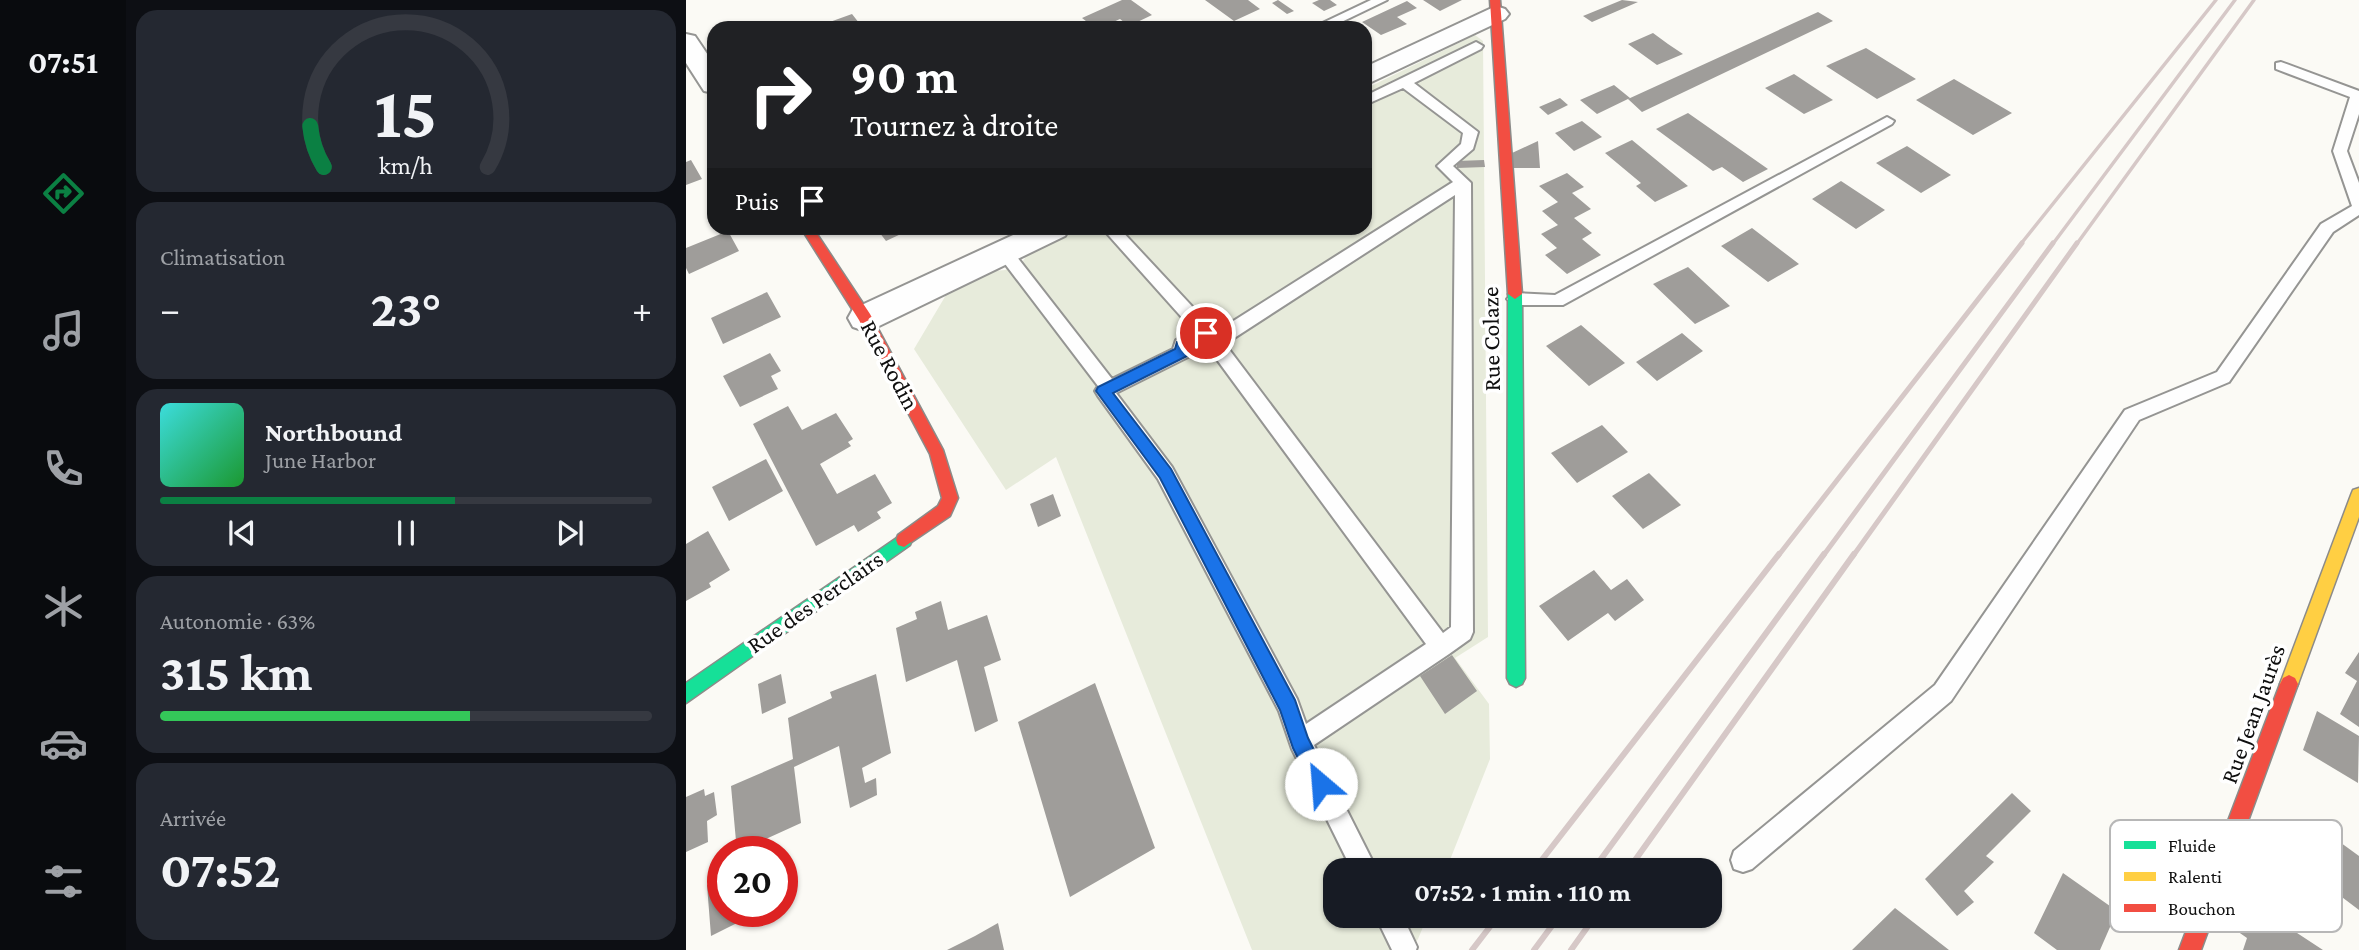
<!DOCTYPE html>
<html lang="fr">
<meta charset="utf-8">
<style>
body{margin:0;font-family:"Crimson Pro",serif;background:#242831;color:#f1f3f6;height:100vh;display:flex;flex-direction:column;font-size:26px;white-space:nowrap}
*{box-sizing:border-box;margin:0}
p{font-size:23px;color:#9ea1a6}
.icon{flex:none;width:38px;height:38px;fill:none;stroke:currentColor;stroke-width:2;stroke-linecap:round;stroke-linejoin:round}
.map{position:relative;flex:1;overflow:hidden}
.sheet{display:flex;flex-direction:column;gap:10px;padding:10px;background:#0d0f14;width:560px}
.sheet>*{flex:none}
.hud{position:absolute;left:21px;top:21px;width:665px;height:214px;border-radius:21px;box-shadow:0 2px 5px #0004;background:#202124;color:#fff;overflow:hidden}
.speed{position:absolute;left:21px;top:836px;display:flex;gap:14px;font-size:35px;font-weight:700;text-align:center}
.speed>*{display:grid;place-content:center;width:91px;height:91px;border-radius:50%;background:#171b24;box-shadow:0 2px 5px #0004;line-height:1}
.speed .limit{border:10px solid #d22;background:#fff;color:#111}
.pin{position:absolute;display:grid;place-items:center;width:60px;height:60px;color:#fff;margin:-30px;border:4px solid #fff;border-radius:50%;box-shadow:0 2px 7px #0007}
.me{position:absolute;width:77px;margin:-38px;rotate:333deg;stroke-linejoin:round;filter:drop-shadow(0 0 5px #0008)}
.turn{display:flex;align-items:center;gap:24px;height:147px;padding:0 28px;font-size:32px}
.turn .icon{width:91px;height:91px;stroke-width:2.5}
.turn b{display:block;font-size:49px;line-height:60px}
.then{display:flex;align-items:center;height:66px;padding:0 28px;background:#0003;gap:14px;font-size:26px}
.big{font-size:52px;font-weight:700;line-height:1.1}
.sheet .card{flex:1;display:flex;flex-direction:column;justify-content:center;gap:10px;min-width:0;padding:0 24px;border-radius:21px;background:#242831}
.sheet .dial{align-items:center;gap:0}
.dial svg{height:182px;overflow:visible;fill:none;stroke:#363941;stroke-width:7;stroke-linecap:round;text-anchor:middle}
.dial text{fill:#f1f3f6;stroke:none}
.song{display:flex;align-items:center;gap:21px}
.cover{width:84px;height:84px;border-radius:10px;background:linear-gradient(135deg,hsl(180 70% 55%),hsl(130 70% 35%))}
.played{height:7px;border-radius:4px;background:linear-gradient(90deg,#0b8043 60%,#363941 60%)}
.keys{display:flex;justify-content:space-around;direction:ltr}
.heat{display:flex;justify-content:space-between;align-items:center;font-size:38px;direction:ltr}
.charge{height:10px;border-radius:5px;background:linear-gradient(90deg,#34c759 63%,#363941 0)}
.trip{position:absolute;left:637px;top:858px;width:399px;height:70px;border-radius:21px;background:#171b24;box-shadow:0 2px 5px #0004;font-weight:700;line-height:70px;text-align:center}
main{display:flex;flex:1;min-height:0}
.menu{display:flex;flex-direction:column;width:126px;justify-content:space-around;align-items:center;background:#090b0e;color:#9ea1a6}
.menu .icon{width:49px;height:49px}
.menu .current{color:#0b8043}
.menu b{font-size:32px;color:#f1f3f6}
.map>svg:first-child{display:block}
.cemetery{fill:#e7ebdb}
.building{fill:#9f9d9a}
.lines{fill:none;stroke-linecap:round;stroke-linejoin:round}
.lane-casing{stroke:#959593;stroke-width:4}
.street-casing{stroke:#959593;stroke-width:4}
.fast-casing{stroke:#8c8b89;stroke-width:3}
.slow-casing{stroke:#8c8b89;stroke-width:3}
.jam-casing{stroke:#8c8b89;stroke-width:3}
.lane{fill:#fefefe;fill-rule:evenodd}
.street{fill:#fefefe;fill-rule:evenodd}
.fast{fill:#16e098;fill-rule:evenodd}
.slow{fill:#ffcf43;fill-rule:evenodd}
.jam{fill:#f24e42;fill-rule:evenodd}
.rail-far2{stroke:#d6c8c7;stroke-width:3.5}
.rail-far1{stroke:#d6c8c7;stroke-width:5}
.rail{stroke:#d6c8c7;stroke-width:6}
.route{fill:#1a73e8;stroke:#114b97;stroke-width:2}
.labels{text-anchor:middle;stroke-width:7;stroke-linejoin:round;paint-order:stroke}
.street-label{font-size:24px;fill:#0f0f0f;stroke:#fff}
.key{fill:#fff;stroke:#b7b7b7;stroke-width:2}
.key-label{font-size:19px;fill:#0f0f0f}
</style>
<main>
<nav class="menu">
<b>07:51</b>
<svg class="icon current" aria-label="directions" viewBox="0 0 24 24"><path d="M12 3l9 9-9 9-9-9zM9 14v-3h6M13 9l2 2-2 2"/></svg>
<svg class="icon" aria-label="music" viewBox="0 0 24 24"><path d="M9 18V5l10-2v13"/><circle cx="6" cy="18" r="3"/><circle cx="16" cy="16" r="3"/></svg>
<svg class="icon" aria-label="phone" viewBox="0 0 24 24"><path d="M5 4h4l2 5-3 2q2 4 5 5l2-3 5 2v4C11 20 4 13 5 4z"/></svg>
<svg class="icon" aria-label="climate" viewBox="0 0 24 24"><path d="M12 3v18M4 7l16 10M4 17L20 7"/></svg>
<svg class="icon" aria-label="car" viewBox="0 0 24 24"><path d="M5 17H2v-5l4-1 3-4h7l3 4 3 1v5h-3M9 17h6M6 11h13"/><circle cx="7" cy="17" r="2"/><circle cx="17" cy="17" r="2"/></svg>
<svg class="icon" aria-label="filters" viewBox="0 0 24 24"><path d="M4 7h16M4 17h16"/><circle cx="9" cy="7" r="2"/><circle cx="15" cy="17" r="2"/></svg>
</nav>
<section class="sheet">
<div class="card dial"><svg viewBox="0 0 100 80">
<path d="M14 69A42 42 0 1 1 86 69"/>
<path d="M14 69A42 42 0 0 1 8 51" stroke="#0b8043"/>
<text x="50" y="56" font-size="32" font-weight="700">15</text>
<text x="50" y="72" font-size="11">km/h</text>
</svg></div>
<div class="card"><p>Climatisation</p>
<div class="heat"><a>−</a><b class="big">23°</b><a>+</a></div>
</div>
<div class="card">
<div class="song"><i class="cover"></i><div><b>Northbound</b><p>June Harbor</p></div></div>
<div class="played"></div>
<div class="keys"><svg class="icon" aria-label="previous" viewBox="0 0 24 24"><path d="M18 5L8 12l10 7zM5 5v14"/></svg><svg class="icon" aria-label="pause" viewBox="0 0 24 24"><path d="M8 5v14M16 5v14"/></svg><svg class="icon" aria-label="next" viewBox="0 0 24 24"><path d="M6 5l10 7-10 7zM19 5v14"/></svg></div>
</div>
<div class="card"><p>Autonomie · 63%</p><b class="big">315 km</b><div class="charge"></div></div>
<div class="card"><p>Arrivée</p><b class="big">07:52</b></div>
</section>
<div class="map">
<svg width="1673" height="950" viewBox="0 0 1673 950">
<rect width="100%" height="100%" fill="#fbfaf5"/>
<path class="cemetery" d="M789,35L797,41L802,637L769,658L803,704L804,759L760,870H649V915H742L732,939L724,950H566L370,457L320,490L228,349L260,295L309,271L319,270L337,261L341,255L397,228H679V89Z"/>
<path class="building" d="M436,0H445L466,15L443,26L434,19L414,28H409L396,18Z
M519,0H562L574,9L548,21Z
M592,0L608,11L601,14L586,3Z
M633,0H644L651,5L638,11L626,3Z
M737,0H776L754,11Z
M936,0L952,2L906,22L897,16Z
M721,1L731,8L711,17L721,24L695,35L676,22Z
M1132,12L1147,21L956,112L942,99Z
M166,14L177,28H127Z
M967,33L982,44L997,54L971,65L942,44Z
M1180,48L1230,79L1191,99L1140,66Z
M1108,74L1147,100L1118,114L1079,88Z
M1268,79L1326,113L1287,135L1230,100Z
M928,85L944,98L911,114L894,100Z
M874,98L882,105L862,115L853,107Z
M1002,113L1082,169L1057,182L1036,167L1027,171L970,129Z
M896,121L916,137L888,151L869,133Z
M946,140L1002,186L969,202L950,186L955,183L919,153Z
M852,141L854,168H827L826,153Z
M1221,146L1265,175L1235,193L1190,163Z
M5,160L16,179L0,185V162Z
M798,160L799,167L771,168V161Z
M881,173L898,187L886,193L905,209L888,218L906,233L896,239L915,255L881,274L859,255L871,248L855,234L872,225L856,211L872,202L853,186Z
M1155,181L1199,210L1170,229L1126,199Z
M190,228H213L217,233L200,241Z
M1066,228L1113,264L1082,282L1035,246Z
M42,231L53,251L3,274L0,268V248Z
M1002,267L1044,306L1009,324L967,284Z
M81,292L95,317L37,344L25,318Z
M895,325L939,363L903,386L860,346Z
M996,333L1017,351L971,381L950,362Z
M84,353L95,371L85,376L92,389L54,407L37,376Z
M102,406L116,430L150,413L167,439L162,442L165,446L134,464L151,494L189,474L206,503L191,512L195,518L172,532L168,525L130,546L67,424Z
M916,425L942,452L891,483L865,453Z
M80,459L97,491L43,521L26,487Z
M963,473L995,505L957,529L926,496Z
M367,494L375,516L352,527L344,504Z
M22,531L44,570L23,583L25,587L0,601V544Z
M908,570L925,590L941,579L958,600L929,621L922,613L882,641L853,606Z
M255,601L262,630L301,615L315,660L298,667L312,721L289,732L271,660L220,682L210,628L231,619L229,612Z
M1673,652V727L1654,714L1671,681L1659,673Z
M766,655L791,691L759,714L734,676Z
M95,674L100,703L76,714L72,684Z
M190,674L205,753L176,768L179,783L190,778L191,795L164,808L153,746L108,767L115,823L51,852L45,786L107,759L102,718L146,698L144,692Z
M409,683L469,848L384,897L332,722Z
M1631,711L1673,736L1672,783L1617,750Z
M18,789L19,796L28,792L31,815L21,821L22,842L0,852V797Z
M1326,793L1345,811L1300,856L1308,862L1278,891L1288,902L1271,916L1239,879Z
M1651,840L1673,856V910L1632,879Z
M1377,873L1431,911L1414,950H1371L1348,933Z
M37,878V912H57V920L25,936L21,885Z
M1562,902L1582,914L1637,950H1557L1561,938L1551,931Z
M1209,908L1263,950H1166Z
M312,923L318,950H261L289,936Z"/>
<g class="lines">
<g class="lane-casing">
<path id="lane" d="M685,0H701L643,28H626Z
M790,42L797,46L795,49L728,83L792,132L787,149L767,166L785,183L787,632L784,639L763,654L628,745L691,870H666L606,749L593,711L472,479L412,396L409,391L412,386L310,252L312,248H324L426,379L487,349L490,340L508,331L416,228H433L530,332L767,182L751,166L775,144L777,133L717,88L679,105V96ZM769,195L765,627L757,633L539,344ZM518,342L740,644L620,724L611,699L486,467L430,393L502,357L505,348Z
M1595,62L1673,91V114L1661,151L1673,183V215L1647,232L1543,382L1453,420L1265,701L1066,869L1057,872L1048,869L1045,860L1048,851L1249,685L1439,410L1531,372L1635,224L1666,206L1647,151L1664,97L1590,69V63Z
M1201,117L1208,121L1206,124L877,305H829L821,299L829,293L869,295Z
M689,915H716L731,947L730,950H706Z"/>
</g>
<g class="street-casing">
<path id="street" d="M810,6L819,9L823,14L819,19L679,85V67Z
M0,34L9,36L28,64V93L18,91L0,63Z
M342,228H384L379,236L191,327L179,331L167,327L162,318L167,309Z"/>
</g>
<g class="fast-casing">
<path id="fast" d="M829,289L836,294L839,678L836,684L830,687L824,684L821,678L822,294Z
M218,533L224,535L226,540L224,545L0,703V683Z"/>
</g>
<g class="slow-casing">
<path id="slow" d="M1673,488V517L1612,684L1609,690L1603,693L1597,690L1594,684L1665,495L1667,490Z"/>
</g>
<g class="jam-casing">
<path id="jam" d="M804,0H814L836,294L829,299L822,294Z
M115,228H127L184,314L257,450L272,498L264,516L218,547L212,545L210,540L212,535L252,506L256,498L244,454L173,320Z
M1603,675L1609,678L1612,684L1515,950H1493L1594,684L1597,678Z"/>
</g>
<use href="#lane" class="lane"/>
<use href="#street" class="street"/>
<use href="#fast" class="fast"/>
<use href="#slow" class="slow"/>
<use href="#jam" class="jam"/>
<path class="rail-far2" d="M1334,245L1530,0
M1366,245L1549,0
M1390,245L1568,0"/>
<path class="rail-far1" d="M1092,556L1336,243
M1137,556L1367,243
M1167,556L1391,243"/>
<path class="rail" d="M848,870L1093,554
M907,870L1138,554
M942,870L1168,554
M786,950L813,915
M848,950L874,915
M885,950L910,915"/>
</g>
<path class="route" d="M520,327L527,333L503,348L501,356L427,393L485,469L609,700L622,738L645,784L642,791L635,794L628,791L607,748L594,710L474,478L410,391L412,387L489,349L491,342Z"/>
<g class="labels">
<g class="street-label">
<text transform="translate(805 339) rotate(-91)" y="8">Rue Colaze</text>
<text transform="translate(204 365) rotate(62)" y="8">Rue Rodin</text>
<text transform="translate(129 602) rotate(-35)" y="8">Rue des Perclairs</text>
<text transform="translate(1567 714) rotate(-70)" y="8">Rue Jean Jaurès</text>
</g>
</g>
<rect x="1424" y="820" width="232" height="112" rx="10" class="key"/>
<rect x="1438" y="841" width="32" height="8" fill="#16e098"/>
<rect x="1438" y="872" width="32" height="9" fill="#ffcf43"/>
<rect x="1438" y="904" width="32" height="8" fill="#f24e42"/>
<g class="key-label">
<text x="1482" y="852">Fluide</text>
<text x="1482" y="883">Ralenti</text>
<text x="1482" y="915">Bouchon</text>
</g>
</svg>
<div class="speed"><div class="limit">20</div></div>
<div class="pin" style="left:520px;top:333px;background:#d93025"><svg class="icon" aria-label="arrive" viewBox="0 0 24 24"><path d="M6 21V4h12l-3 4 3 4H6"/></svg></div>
<svg class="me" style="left:635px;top:784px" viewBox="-20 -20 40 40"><circle r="19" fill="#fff"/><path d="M0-13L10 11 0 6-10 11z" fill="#1a73e8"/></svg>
<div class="trip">07:52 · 1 min · 110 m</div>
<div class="hud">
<div class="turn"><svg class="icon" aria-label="right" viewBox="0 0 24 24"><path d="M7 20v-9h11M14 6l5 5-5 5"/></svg><div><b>90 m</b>Tournez à droite</div></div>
<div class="then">Puis<svg class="icon" aria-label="arrive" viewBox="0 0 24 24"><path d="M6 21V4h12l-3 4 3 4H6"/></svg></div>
</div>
</div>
</main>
